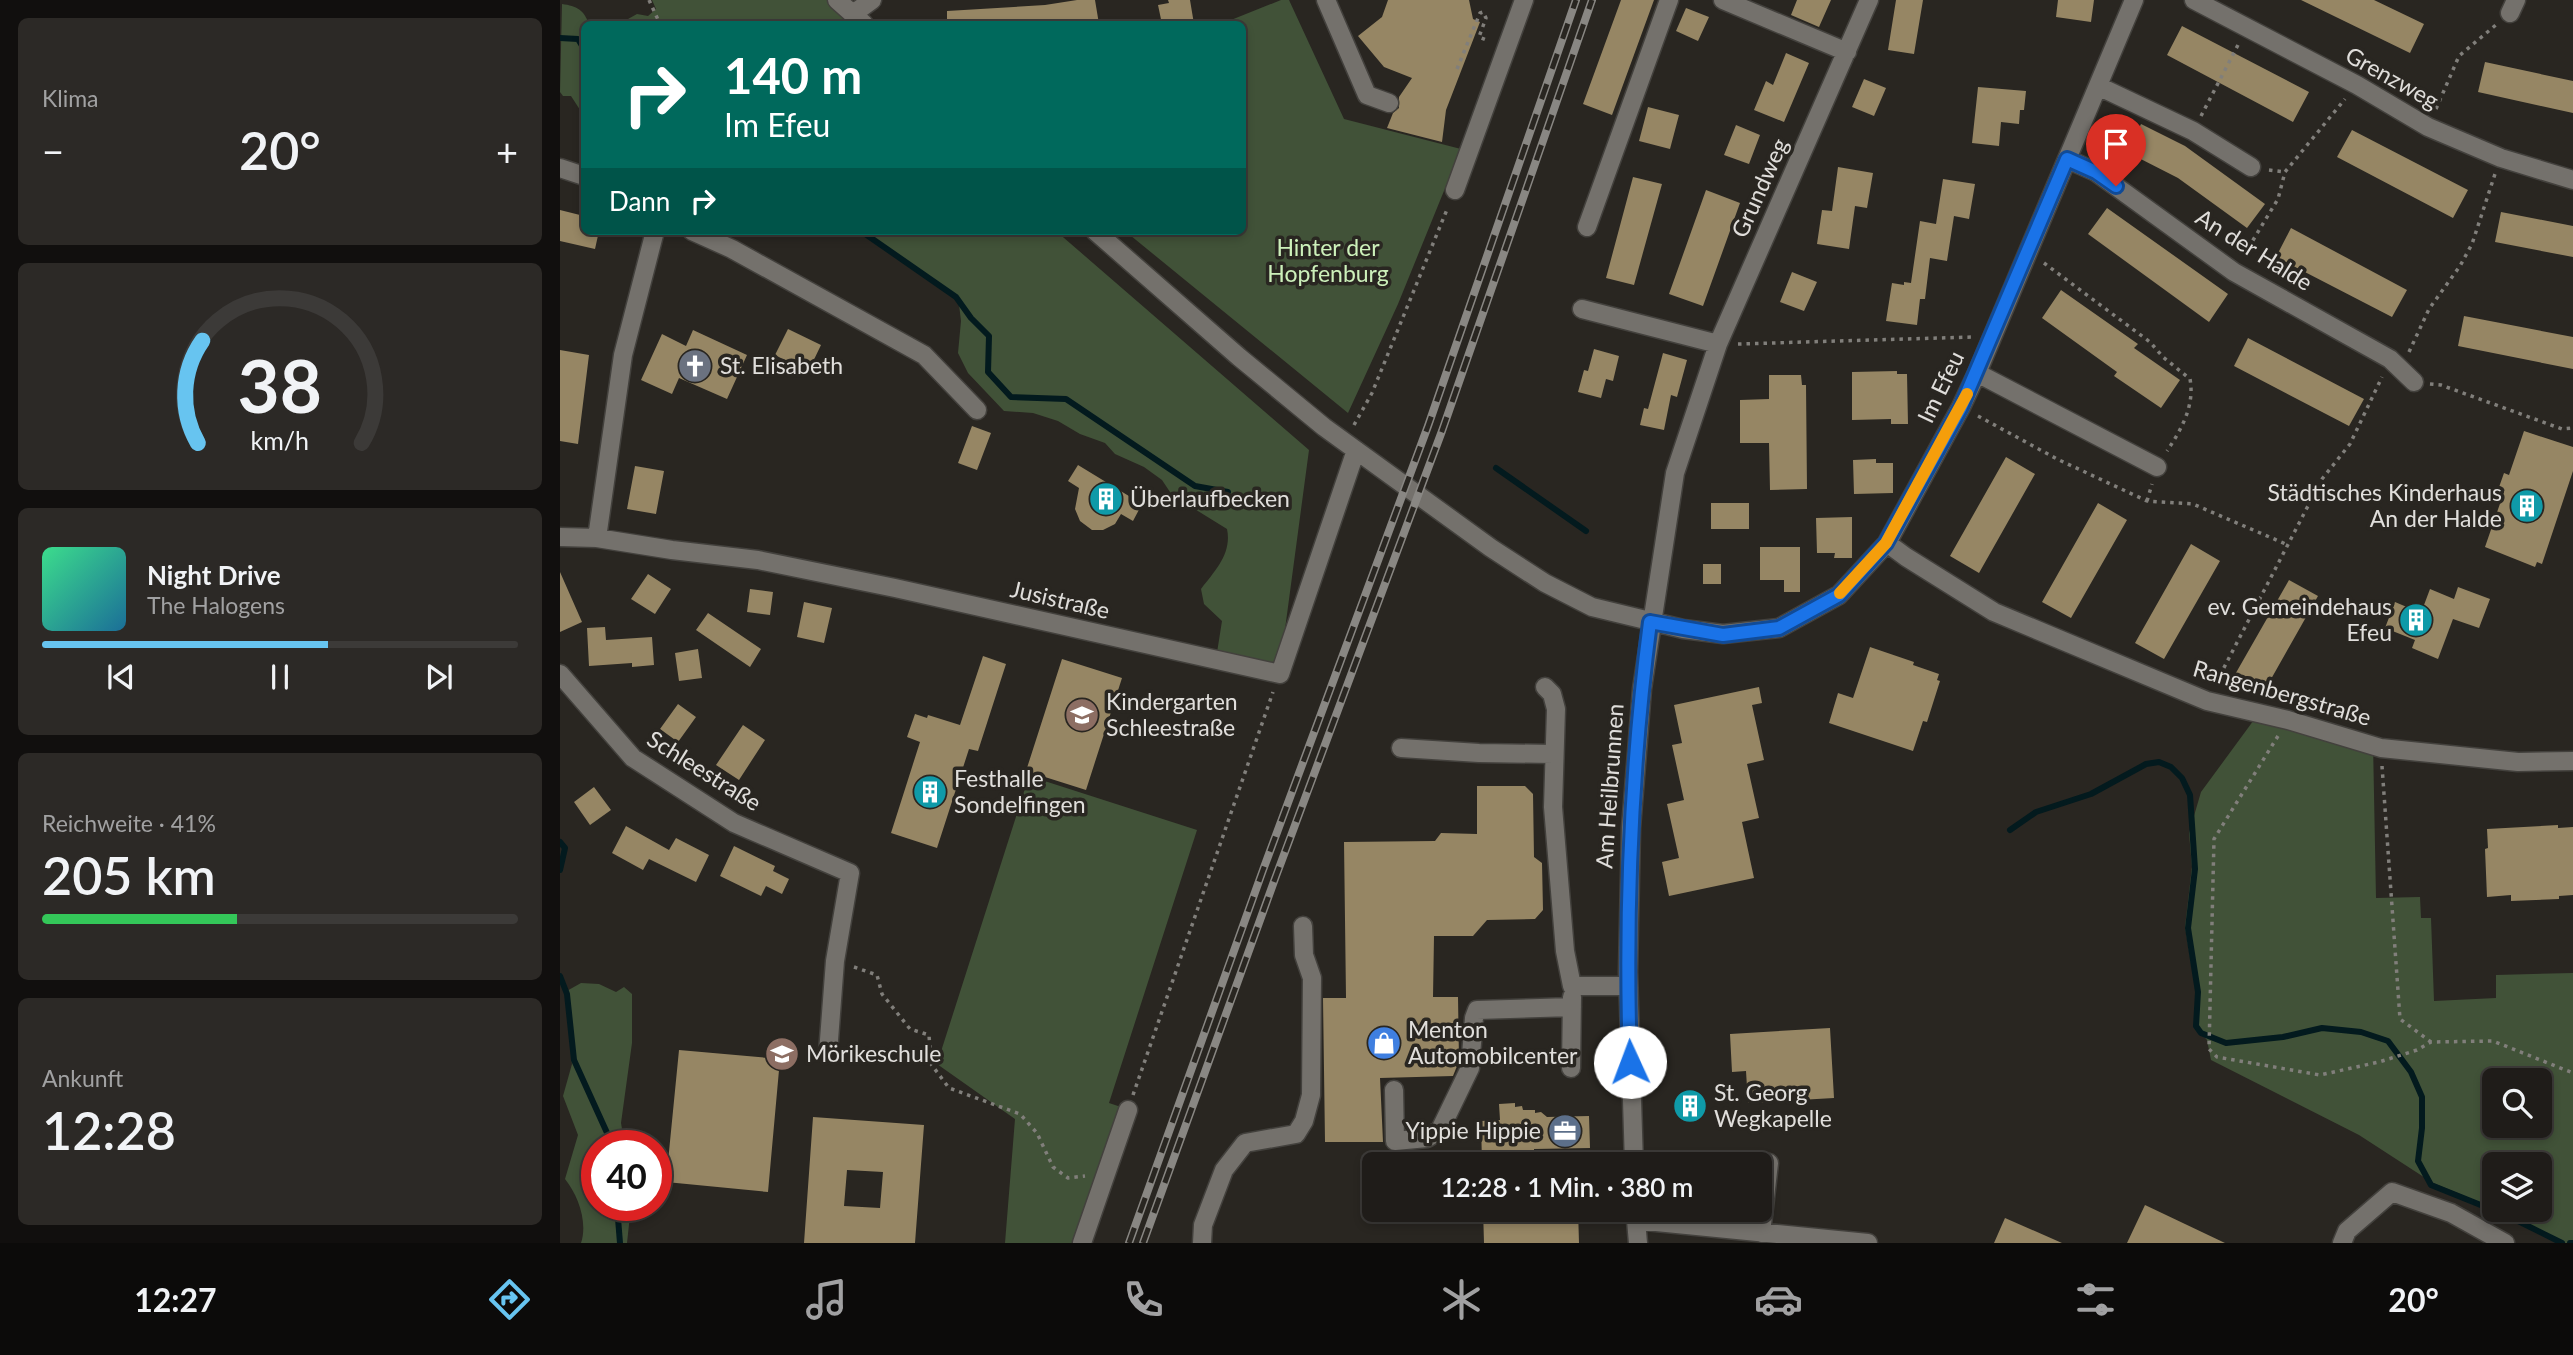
<!DOCTYPE html>
<html lang="de">
<meta charset="utf-8">
<style>
body{margin:0;font-family:Lato,sans-serif;background:#2c2926;color:#f1f3f6;height:100vh;display:flex;flex-direction:column;font-size:26px;white-space:nowrap}
*{box-sizing:border-box;margin:0}
p{font-size:23px;color:#a1a1a2}
.icon{flex:none;width:38px;height:38px;fill:none;stroke:currentColor;stroke-width:2;stroke-linecap:round;stroke-linejoin:round}
.map{position:relative;flex:1;overflow:hidden}
.side{display:flex;flex-direction:column;gap:18px;padding:18px;background:#110f0e;width:560px}
.side>*{flex:none}
.guide{position:absolute;left:21px;top:21px;width:665px;height:214px;border-radius:10px;box-shadow:0 4px 10px #0003,0 0 0 2px #3c3a38;background:#00695c;color:#fff;overflow:hidden}
.tools{position:absolute;left:1922px;top:1068px;display:grid;gap:14px}
.tools a{display:grid;place-items:center;width:70px;height:70px;border-radius:10px;background:#1f1c19;box-shadow:0 4px 10px #0003,0 0 0 2px #3c3a38;font-size:35px}
.speed{position:absolute;left:21px;top:1130px;display:flex;gap:14px;font-size:35px;font-weight:700;text-align:center}
.speed>*{display:grid;place-content:center;width:91px;height:91px;border-radius:50%;background:#1f1c19;box-shadow:0 4px 10px #0003,0 0 0 2px #3c3a38;line-height:1}
.speed .limit{border:10px solid #d22;background:#fff;color:#111}
.pin{position:absolute;display:grid;place-items:center;width:60px;height:60px;color:#fff;margin:-72px -30px;border-radius:50% 50% 50% 0;rotate:-45deg;box-shadow:0 0 7px #0007}
.pin .icon{rotate:45deg}
.me{position:absolute;width:77px;margin:-38px;rotate:358deg;stroke-linejoin:round;filter:drop-shadow(0 0 5px #0008)}
.turn{display:flex;align-items:center;gap:24px;height:147px;padding:0 28px;font-size:32px}
.turn .icon{width:91px;height:91px;stroke-width:2.5}
.turn b{display:block;font-size:49px;line-height:60px}
.then{display:flex;align-items:center;height:66px;padding:0 28px;background:#0003;gap:14px;font-size:26px}
.big{font-size:52px;font-weight:600;line-height:1.1}
.side .tile{flex:1;display:flex;flex-direction:column;justify-content:center;gap:10px;min-width:0;padding:0 24px;border-radius:10px;background:#2c2926}
.side .dial{align-items:center;gap:0}
.dial svg{height:182px;overflow:visible;fill:none;stroke:#3c3a38;stroke-width:7;stroke-linecap:round;text-anchor:middle}
.dial text{fill:#f1f3f6;stroke:none}
.song{display:flex;align-items:center;gap:21px}
.cover{width:84px;height:84px;border-radius:10px;background:linear-gradient(135deg,hsl(150 70% 55%),hsl(200 70% 35%))}
.played{height:7px;border-radius:4px;background:linear-gradient(90deg,#67c4f0 60%,#3c3a38 60%)}
.keys{display:flex;justify-content:space-around;direction:ltr}
.heat{display:flex;justify-content:space-between;align-items:center;font-size:38px;direction:ltr}
.charge{height:10px;border-radius:5px;background:linear-gradient(90deg,#34c759 41%,#3c3a38 0)}
.trip{position:absolute;left:802px;top:1152px;width:410px;height:70px;border-radius:10px;background:#1f1c19;box-shadow:0 4px 10px #0003,0 0 0 2px #3c3a38;font-weight:600;line-height:70px;text-align:center}
.menu{display:flex;height:112px;justify-content:space-around;align-items:center;background:#0c0b0a;color:#a1a1a2}
.menu .icon{width:49px;height:49px}
.menu .active{color:#67c4f0}
.menu b{font-size:32px;color:#f1f3f6}
main{display:flex;flex:1;min-height:0}
.map>svg:first-child{display:block}
.green{fill:#415238;fill-rule:evenodd}
.lines{fill:none;stroke-linecap:round;stroke-linejoin:round}
.stream{stroke:#031a1e;stroke-width:6}
.building{fill:#968664;fill-rule:evenodd}
.minor-casing{stroke:#43413d;stroke-width:21}
.path{stroke:#817f7b;stroke-width:3.5;stroke-dasharray:3.5 5;stroke-linecap:butt}
.minor{stroke:#74716c;stroke-width:18}
.rail-casing{stroke:#898783;stroke-width:8}
.rail{stroke:#292621;stroke-width:5;stroke-dasharray:16;stroke-linecap:butt}
.route-casing{stroke:#114b97;stroke-width:18}
.route{stroke:#1a73e8;stroke-width:12}
.slow{stroke:#f59e0b;stroke-width:12}
.labels{text-anchor:middle;stroke-width:7;stroke-linejoin:round;paint-order:stroke}
.street-label{font-size:23px;fill:#e0dedb;stroke:#292621}
.park-label{font-size:23px;fill:#ccf0ba;stroke:#292621}
.poi-label{font-size:23px;fill:#e0dedb;stroke:#292621;text-anchor:start}
</style>
<main>
<section class="side">
<div class="tile"><p>Klima</p>
<div class="heat"><a>−</a><b class="big">20°</b><a>+</a></div>
</div>
<div class="tile dial"><svg viewBox="0 0 100 80">
<path d="M14 69A42 42 0 1 1 86 69"/>
<path d="M14 69A42 42 0 0 1 16 24" stroke="#67c4f0"/>
<text x="50" y="56" font-size="32" font-weight="700">38</text>
<text x="50" y="72" font-size="11">km/h</text>
</svg></div>
<div class="tile">
<div class="song"><i class="cover"></i><div><b>Night Drive</b><p>The Halogens</p></div></div>
<div class="played"></div>
<div class="keys"><svg class="icon" aria-label="previous" viewBox="0 0 24 24"><path d="M18 5L8 12l10 7zM5 5v14"/></svg><svg class="icon" aria-label="pause" viewBox="0 0 24 24"><path d="M8 5v14M16 5v14"/></svg><svg class="icon" aria-label="next" viewBox="0 0 24 24"><path d="M6 5l10 7-10 7zM19 5v14"/></svg></div>
</div>
<div class="tile"><p>Reichweite · 41%</p><b class="big">205 km</b><div class="charge"></div></div>
<div class="tile"><p>Ankunft</p><b class="big">12:28</b></div>
</section>
<div class="map">
<svg width="2013" height="1243" viewBox="0 0 2013 1243">
<rect width="100%" height="100%" fill="#292621"/>
<path class="green" d="M92,0H277L300,24H67L68,19L77,14L88,16L96,9Z
M721,0H729L784,119L901,149L838,304L788,413L565,231H682V24H661Z
M2,4C17,6 24,10 29,24H24V116L11,96H3L0,92Z
M304,231H496L749,450L719,674L656,659L662,621L644,604L641,589C656,570 672,553 667,529L612,495L602,480L584,467L555,454L545,443L520,434L498,421L473,413L444,411L408,373L398,353L401,321L398,296Z
M1699,713L1813,742L1816,898L1860,897L1861,918H1871L1874,1001L1936,998V975L2013,973V1243H2004L1937,1209H1979V1164H1934V1208L1873,1183L1799,1135L1651,1060L1647,1040L1635,1026L1636,993L1625,927L1632,867L1629,833L1641,792ZM1934,1080H1979V1125H1934Z
M469,776L637,830L549,1103L567,1109L521,1243H445L455,1119L377,1064Z
M21,983L39,984L56,992L64,987L72,994V1043L61,1123L65,1146H37V1206H71L67,1243H21C28,1222 18,1195 5,1179L18,1135L3,1096L12,1064L5,992Z"/>
<g class="lines">
<path class="stream" d="M0,38L18,39L24,49
M301,231L396,297L411,318L429,336L428,372L451,397L506,399L635,486L668,492
M936,468L1026,531
M1450,830L1476,812L1531,794L1586,764L1599,762L1611,767L1622,778L1630,795L1635,869L1628,928L1638,992L1636,1026L1641,1033L1666,1043L1723,1037L1762,1028L1801,1032L1828,1041L1851,1072L1862,1097V1128L1858,1161L1871,1185L1948,1216L2002,1243
M0,842L5,848L0,870
M0,976L7,994L14,1060L53,1146
M57,1206L60,1243
M2010,1243H2013"/>
</g>
<path class="building" d="M517,0H535L539,24H387V11L485,5Z
M608,0H630L634,24H602L598,5L609,3Z
M828,0H909L913,19L920,22L886,110L882,142L827,128L833,113L839,108V97L852,78L824,67L798,36L822,17Z
M1061,0H1094L1052,115L1023,104Z
M1237,0H1271L1259,27L1231,15Z
M1336,0H1363L1354,54L1328,50Z
M1498,0H1534L1531,22L1496,17Z
M1741,0H1814L1864,24L1850,53Z
M1126,8L1149,17L1138,41L1116,31Z
M1622,26L1749,92L1733,122L1607,55Z
M1226,53L1249,63L1224,122L1194,110L1206,81L1213,85Z
M1925,62L2013,81V113L1918,92Z
M1304,79L1326,88L1314,116L1292,107Z
M1418,87L1466,91L1464,110H1460L1459,124L1441,122L1439,146L1412,143Z
M1088,107L1119,115L1110,149L1079,141Z
M1581,124L1625,146L1705,204L1687,228L1618,178L1567,152Z
M1176,125L1200,135L1189,164L1164,155Z
M1792,130L1908,190L1893,218L1777,157Z
M1278,167L1313,173L1307,208L1295,206L1289,249L1257,244L1262,210L1272,211Z
M1073,177L1102,184L1074,285L1046,278Z
M1383,179L1415,184L1409,219L1394,216L1387,261L1370,258L1365,299H1360L1357,325L1326,321L1332,283L1344,285V282L1351,283L1360,221L1376,224Z
M1146,190L1180,203L1143,306L1109,294Z
M1547,208L1668,294L1649,322L1528,234Z
M0,210L24,216V231H39L35,249L0,241Z
M1941,212L2013,226V257L1935,242Z
M1731,228L1847,290L1832,317L1716,257Z
M1232,272L1257,282L1244,311L1220,302Z
M1501,290L1578,344L1574,348L1620,380L1601,408L1554,376L1557,372L1482,318Z
M1904,316L2013,337V369L1898,346Z
M228,329L261,345L248,372L215,355Z
M133,330L187,355L167,399L119,378L112,394L81,380L102,334L126,346Z
M1688,338L1804,399L1789,426L1674,366Z
M1034,349L1059,356L1053,381L1046,379L1041,398L1018,392L1024,370L1028,371Z
M0,350L29,355L18,444L0,441Z
M1103,353L1127,360L1117,397L1111,395L1104,430L1080,425L1084,408L1088,409Z
M1337,371V374H1347L1348,424H1331V419L1292,420V372Z
M1209,375H1241L1242,385H1246L1247,489L1210,490L1209,443H1180V400L1209,399Z
M412,426L431,433L417,470L398,463Z
M1964,431L2013,447V471L1982,564L1977,562L1975,567L1925,547L1944,492L1938,490L1944,473L1949,475Z
M1446,457L1475,474L1419,573L1390,556Z
M1316,459V463H1333V493L1294,494L1293,460Z
M518,465L582,504L573,521L561,514L555,524L543,530H532L520,521L515,509L519,488L508,481Z
M75,466L104,471L96,514L67,509Z
M1151,503H1189V529H1151Z
M1538,503L1567,520L1511,618L1482,602Z
M1292,517V558H1274L1275,553H1257L1256,518Z
M1631,544L1660,561L1604,659L1575,643Z
M1200,547H1240V592H1224V580H1200Z
M1143,564H1161V584H1143Z
M0,572L22,622L0,632Z
M88,574L111,589L95,614L71,599Z
M1729,580L1758,596L1702,695L1673,678Z
M1898,587L1930,599L1919,628L1893,619L1878,659L1852,648L1855,640L1825,628L1835,602L1861,613L1870,589L1894,599Z
M190,589L213,592L210,615L187,612Z
M244,602L272,608L264,643L237,637Z
M148,613L201,649L190,667L136,630Z
M45,627L46,640L92,637L94,665L72,667V663L29,666L27,628Z
M1310,647L1354,662L1353,665L1379,674L1377,680L1380,681L1367,722L1363,721L1353,751L1269,723L1278,693L1293,698Z
M138,649L142,678L119,681L115,653Z
M423,656L446,664L418,751L409,749L377,848L331,833L360,742L347,737L355,714L367,718L368,715L400,725Z
M502,659L562,678L526,790L466,771Z
M1199,687L1202,703L1192,705L1204,760L1187,764L1199,818L1182,822L1194,878L1109,896L1102,862L1119,858L1107,804L1124,800L1112,745L1122,743L1114,705Z
M118,704L136,717L118,742L100,729Z
M183,725L205,740L179,780L156,765Z
M917,786H965L973,794L974,857L982,863L983,910L975,919L927,920L913,936H874L873,997H898L899,1061L893,1076L820,1078L823,1142H765L763,998H786L784,842L875,841L881,833L917,834Z
M34,787L51,810L30,825L14,802Z
M1998,825V828L2013,827V895L1999,896V899L1951,901V895L1927,897L1925,849L1928,848L1927,829Z
M66,826L109,850L116,838L149,855L136,882L89,859L83,870L52,853Z
M174,846L215,866L213,871L229,879L222,894L206,886L201,896L160,876Z
M1270,1028L1274,1098L1188,1103L1186,1071L1172,1072L1170,1034Z
M119,1050L220,1059L208,1192L106,1182Z
M955,1103V1107L962,1106L963,1110H975V1113L981,1112L987,1117L1029,1116L1030,1148L974,1149V1154H940V1164H922L921,1121L940,1120L939,1104Z
M253,1117L364,1125L355,1243H244ZM287,1170L323,1172L320,1208L284,1206Z
M1585,1205L1665,1243H1567Z
M923,1209H1018L1019,1243H924Z
M1445,1218L1502,1243H1434Z"/>
<g class="lines">
<g class="minor-casing">
<path id="minor" d="M277,0L304,24
M766,0L807,95L829,103
M1163,0L1287,52
M1634,0L1797,85L1868,127L1941,158L2013,180
M1950,13L1956,0
M293,14L312,0
M1538,86L1633,131L1691,167
M1507,159L1536,172L1674,272L1830,359L1854,382
M0,168L24,176
M895,190L964,0
M1027,227L1109,0
M132,231L172,249L364,355L417,410
M535,231L679,357L764,427L931,548L985,583L1032,607L1123,629L1163,634L1219,628L1279,595L1327,543L1401,407L1417,373L1574,0
M1022,309L1158,344
M1417,373L1597,467
M0,537L37,538L112,550L198,560L335,588L720,674L796,450
M37,538L63,355L95,231
M1327,543L1346,557L1434,612L1647,701L1728,720L1821,748L1958,762L2013,761
M0,674L73,758L174,823L290,873L275,961L268,1053
M985,687L992,694L996,709L993,807L1005,951L1012,986H1068
M841,748L919,753L993,754
M1011,1068L1012,997
M834,1090L835,1141L867,1138L880,1130L910,1068L914,1018L917,1010L1012,1007
M1074,1164L1068,972L1071,828L1082,689L1115,473L1158,344L1309,0
M1075,1209L1078,1243
M1076,1220L1308,1243
M1201,1233L1209,1163
M522,1243L568,1110
M642,1243L643,1225L664,1170L685,1143L736,1134L744,1121L751,1095L752,978L744,955L743,926
M1782,1243L1787,1231L1832,1192L1891,1213L1945,1243"/>
</g>
<path class="path" d="M89,0L100,24
M897,69L920,13L923,12L926,18L919,37L929,41
M1876,109L1899,56L1937,24
M1641,116L1678,45
M1709,170L1725,172
M1684,255L1718,199L1725,172L1785,99
M1484,263L1590,342L1603,357L1630,379C1635,406 1621,430 1607,451
M1178,344L1412,337
M1849,352L1869,309L1900,266L1912,244L1935,174
M1870,384L1881,385L2002,429L2013,428
M1418,416L1497,459L1587,501L1633,504L1728,545
M794,425L812,393L888,207
M1587,501L1592,484
M1656,683L1762,479L1790,444L1822,377
M1718,736L1654,839L1649,1049L1657,1057L1760,1075L1819,1062L1857,1050L1871,1042L1933,1041L2013,1073
M1822,766L1840,1019L1871,1042
M294,967L317,975L322,994L350,1029L369,1035L371,1064L389,1088L460,1114L477,1133L493,1167L508,1178L525,1176
M573,1095L713,692"/>
<use href="#minor" class="minor"/>
<g class="rail-casing">
<path id="rail" d="M569,1243L703,870L868,426L1016,0
M583,1243L716,876L882,431L1032,0"/>
</g>
<use href="#rail" class="rail"/>
</g>
<g class="lines">
<g class="route-casing">
<path id="route" d="M1070,1062C1065,915 1071,768 1090,622L1163,635L1219,628L1279,595L1326,543L1401,407L1507,159L1536,172L1556,186"/>
</g>
<use href="#route" class="route"/>
<path class="slow" d="M1280,593L1326,543L1407,394"/>
</g>
<defs>
<g id="church-disc" transform="scale(1.75)"><circle r="9.5" fill="#6b7280" stroke="#292621"/><path d="M-1.2-6h2.4v3.5h3.3v2.4h-3.3V6h-2.4V-.1h-3.3v-2.4h3.3Z" fill="#fff"/></g>
<g id="building-disc" transform="scale(1.75)"><circle r="9.5" fill="#0f9aa8" stroke="#292621"/><path d="M-4-6H4V6H1V3H-1V6H-4ZM-2.5-4.3h1.7v1.8h-1.7ZM.8-4.3h1.7v1.8H.8ZM-2.5-1h1.7V.8h-1.7ZM.8-1h1.7V.8H.8Z" fill="#fff"/></g>
<g id="school-disc" transform="scale(1.75)"><circle r="9.5" fill="#8d6e63" stroke="#292621"/><path d="M0-5L7-2L0 1L-7-2ZM-4 1L0 2.5L4 1V4Q0 6-4 4Z" fill="#fff"/></g>
<g id="shop-disc" transform="scale(1.75)"><circle r="9.5" fill="#3f7fe0" stroke="#292621"/><path d="M-5-2.5h2.3a2.7 3.5 0 0 1 5.4 0H5L5.5 6h-11ZM-1.5-2.5h3a1.5 2.3 0 0 0-3 0Z" fill="#fff"/></g>
<g id="office-disc" transform="scale(1.75)"><circle r="9.5" fill="#5c6f8a" stroke="#292621"/><path d="M-6-3h4V-5.5h4V-3h4V5H-6ZM-1-4.5V-3h2v-1.5ZM-6 0V1H6V0Z" fill="#fff"/></g>
</defs>
<g fill-rule="evenodd">
<use href="#church-disc" x="135" y="366"/>
<use href="#building-disc" x="546" y="499"/>
<use href="#building-disc" x="1967" y="506"/>
<use href="#building-disc" x="1856" y="620"/>
<use href="#school-disc" x="522" y="715"/>
<use href="#building-disc" x="370" y="792"/>
<use href="#shop-disc" x="824" y="1043"/>
<use href="#school-disc" x="222" y="1054"/>
<use href="#building-disc" x="1130" y="1106"/>
<use href="#office-disc" x="1005" y="1131"/>
</g>
<g class="labels">
<g class="street-label">
<text transform="translate(1832 78) rotate(29)" y="8">Grenzweg</text>
<text transform="translate(1200 188) rotate(-66)" y="8">Grundweg</text>
<text transform="translate(1694 250) rotate(32)" y="8">An der Halde</text>
<text transform="translate(1381 387) rotate(-64)" y="8">Im Efeu</text>
<text transform="translate(500 600) rotate(13)" y="8">Jusistraße</text>
<text transform="translate(1722 693) rotate(16)" y="8">Rangenbergstraße</text>
<text transform="translate(144 771) rotate(32)" y="8">Schleestraße</text>
<text transform="translate(1050 786) rotate(-86)" y="8">Am Heilbrunnen</text>
</g>
<g class="park-label">
<text x="768" y="256">Hinter der<tspan x="768" dy="26">Hopfenburg</tspan></text>
</g>
<g class="poi-label">
<text x="160" y="374">St. Elisabeth</text>
<text x="1942" y="501" text-anchor="end">Städtisches Kinderhaus<tspan x="1942" dy="26">An der Halde</tspan></text>
<text x="570" y="507">Überlaufbecken</text>
<text x="1832" y="615" text-anchor="end">ev. Gemeindehaus<tspan x="1832" dy="26">Efeu</tspan></text>
<text x="546" y="710">Kindergarten<tspan x="546" dy="26">Schleestraße</tspan></text>
<text x="394" y="787">Festhalle<tspan x="394" dy="26">Sondelfingen</tspan></text>
<text x="848" y="1038">Menton<tspan x="848" dy="26">Automobilcenter</tspan></text>
<text x="246" y="1062">Mörikeschule</text>
<text x="1154" y="1101">St. Georg<tspan x="1154" dy="26">Wegkapelle</tspan></text>
<text x="981" y="1139" text-anchor="end">Yippie Hippie</text>
</g>
</g>
</svg>
<div class="tools">
<a><svg class="icon" aria-label="search" viewBox="0 0 24 24"><circle cx="10" cy="10" r="6"/><path d="M15 15l6 6"/></svg></a>
<a><svg class="icon" aria-label="layers" viewBox="0 0 24 24"><path d="M12 4l9 5-9 5-9-5zM3 14l9 5 9-5"/></svg></a>
</div>
<div class="speed"><div class="limit">40</div></div>
<div class="pin" style="left:1556px;top:186px;background:#d93025"><svg class="icon" aria-label="arrive" viewBox="0 0 24 24"><path d="M6 21V4h12l-3 4 3 4H6"/></svg></div>
<svg class="me" style="left:1070px;top:1062px" viewBox="-20 -20 40 40"><circle r="19" fill="#fff"/><path d="M0-13L10 11 0 6-10 11z" fill="#1a73e8"/></svg>
<div class="trip">12:28 · 1 Min. · 380 m</div>
<div class="guide">
<div class="turn"><svg class="icon" aria-label="right" viewBox="0 0 24 24"><path d="M7 20v-9h11M14 6l5 5-5 5"/></svg><div><b>140 m</b>Im Efeu</div></div>
<div class="then">Dann<svg class="icon" aria-label="right" viewBox="0 0 24 24"><path d="M7 20v-9h11M14 6l5 5-5 5"/></svg></div>
</div>
</div>
</main>
<nav class="menu">
<b>12:27</b>
<svg class="icon active" aria-label="directions" viewBox="0 0 24 24"><path d="M12 3l9 9-9 9-9-9zM9 14v-3h6M13 9l2 2-2 2"/></svg>
<svg class="icon" aria-label="music" viewBox="0 0 24 24"><path d="M9 18V5l10-2v13"/><circle cx="6" cy="18" r="3"/><circle cx="16" cy="16" r="3"/></svg>
<svg class="icon" aria-label="phone" viewBox="0 0 24 24"><path d="M5 4h4l2 5-3 2q2 4 5 5l2-3 5 2v4C11 20 4 13 5 4z"/></svg>
<svg class="icon" aria-label="climate" viewBox="0 0 24 24"><path d="M12 3v18M4 7l16 10M4 17L20 7"/></svg>
<svg class="icon" aria-label="car" viewBox="0 0 24 24"><path d="M5 17H2v-5l4-1 3-4h7l3 4 3 1v5h-3M9 17h6M6 11h13"/><circle cx="7" cy="17" r="2"/><circle cx="17" cy="17" r="2"/></svg>
<svg class="icon" aria-label="filters" viewBox="0 0 24 24"><path d="M4 7h16M4 17h16"/><circle cx="9" cy="7" r="2"/><circle cx="15" cy="17" r="2"/></svg>
<b>20°</b>
</nav>
